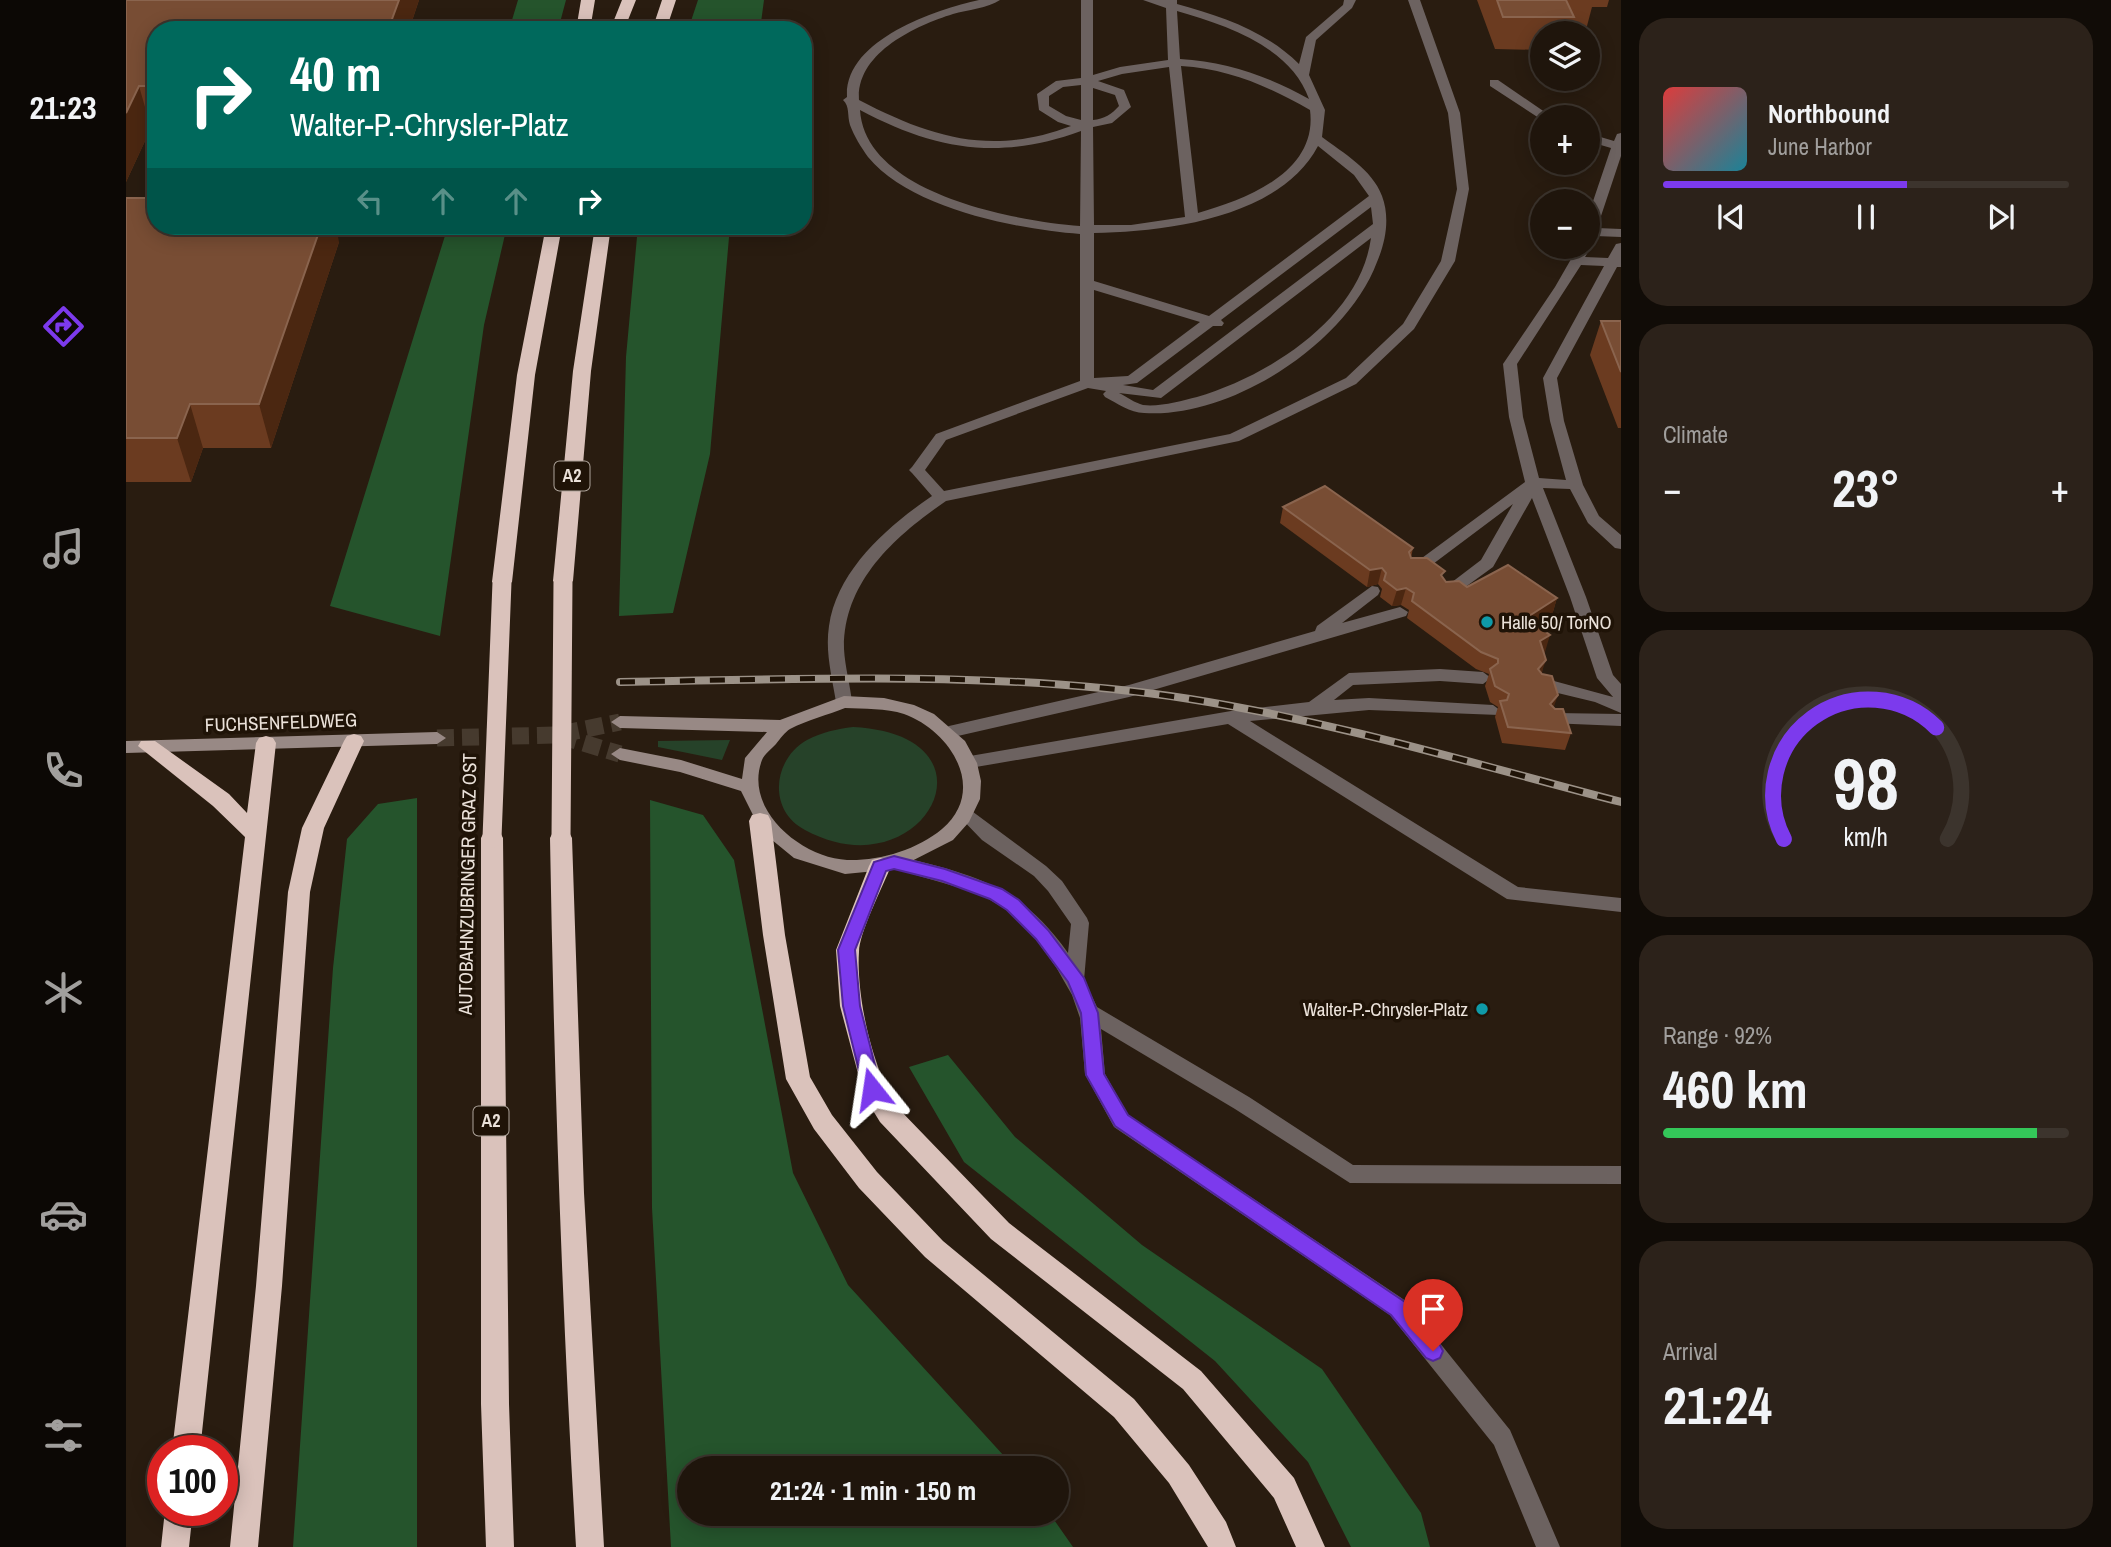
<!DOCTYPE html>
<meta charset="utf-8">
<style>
body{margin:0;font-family:"Archivo Narrow",sans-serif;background:#2c221a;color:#f1f3f6;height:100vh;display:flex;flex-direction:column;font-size:26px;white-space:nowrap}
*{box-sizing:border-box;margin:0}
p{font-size:23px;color:#a19f9d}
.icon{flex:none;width:38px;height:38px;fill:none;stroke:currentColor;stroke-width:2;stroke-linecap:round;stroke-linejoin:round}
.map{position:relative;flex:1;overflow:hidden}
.details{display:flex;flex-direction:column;gap:18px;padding:18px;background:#110c07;width:490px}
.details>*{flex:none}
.guide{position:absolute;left:21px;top:21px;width:665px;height:214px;border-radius:28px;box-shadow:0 4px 18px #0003,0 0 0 2px #3c342d;background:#00695c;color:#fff;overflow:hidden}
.tools{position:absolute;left:1404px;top:21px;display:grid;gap:14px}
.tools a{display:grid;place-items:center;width:70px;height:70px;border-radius:50%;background:#1f150c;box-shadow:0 4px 18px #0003,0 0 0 2px #3c342d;font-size:35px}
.speed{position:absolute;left:21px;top:1435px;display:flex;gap:14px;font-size:35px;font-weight:700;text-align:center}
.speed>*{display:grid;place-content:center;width:91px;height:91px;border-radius:50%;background:#1f150c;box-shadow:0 4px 18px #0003,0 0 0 2px #3c342d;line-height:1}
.speed .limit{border:10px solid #d22;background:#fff;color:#111}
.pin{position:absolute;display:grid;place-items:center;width:60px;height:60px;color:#fff;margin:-72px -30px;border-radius:50% 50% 50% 0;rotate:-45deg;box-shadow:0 0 7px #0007}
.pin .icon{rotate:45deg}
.me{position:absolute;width:77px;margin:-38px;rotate:345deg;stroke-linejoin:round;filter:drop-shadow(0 0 5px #0008)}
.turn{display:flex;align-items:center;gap:24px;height:147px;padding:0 28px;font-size:32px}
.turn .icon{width:91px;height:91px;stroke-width:2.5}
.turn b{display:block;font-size:49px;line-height:60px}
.lanes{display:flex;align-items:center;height:66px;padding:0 28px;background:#0003;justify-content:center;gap:35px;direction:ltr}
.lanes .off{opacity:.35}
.big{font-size:52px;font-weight:700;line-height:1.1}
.details .card{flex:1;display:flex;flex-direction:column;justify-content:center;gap:10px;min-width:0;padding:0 24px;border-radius:28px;background:#2c221a}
.details .dial{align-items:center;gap:0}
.dial svg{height:182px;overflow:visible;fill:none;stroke:#3c342d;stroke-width:7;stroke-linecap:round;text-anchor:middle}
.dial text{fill:#f1f3f6;stroke:none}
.song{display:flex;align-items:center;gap:21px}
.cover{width:84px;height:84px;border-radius:10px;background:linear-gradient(135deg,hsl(0 70% 55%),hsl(190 70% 35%))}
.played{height:7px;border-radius:4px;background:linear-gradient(90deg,#7c3aed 60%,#3c342d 60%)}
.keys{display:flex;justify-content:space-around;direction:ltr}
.heat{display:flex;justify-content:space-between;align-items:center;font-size:38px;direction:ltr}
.charge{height:10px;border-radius:5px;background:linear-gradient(90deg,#34c759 92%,#3c342d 0)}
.trip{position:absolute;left:551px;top:1456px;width:392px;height:70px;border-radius:35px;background:#1f150c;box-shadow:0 4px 18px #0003,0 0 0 2px #3c342d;font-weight:700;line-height:70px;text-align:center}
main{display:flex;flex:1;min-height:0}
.tabs{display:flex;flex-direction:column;width:126px;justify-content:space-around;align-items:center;background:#0c0805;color:#a19f9d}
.tabs .icon{width:49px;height:49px}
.tabs .active{color:#7c3aed}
.tabs b{font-size:32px;color:#f1f3f6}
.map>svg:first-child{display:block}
.green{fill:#264229}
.forest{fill:#25542c}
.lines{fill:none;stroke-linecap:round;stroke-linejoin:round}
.secondary-tunnel{stroke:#463a2e;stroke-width:17;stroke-dasharray:17 8;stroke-linecap:butt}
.lane{fill:#6c6260;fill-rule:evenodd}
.secondary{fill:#988985;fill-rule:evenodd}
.highway{fill:#dac2bb;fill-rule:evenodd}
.rail-casing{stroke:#9c9288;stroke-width:8}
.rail{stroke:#1f1307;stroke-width:5;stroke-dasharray:15;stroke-linecap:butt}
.highway-bridge{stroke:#dac2bb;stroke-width:19}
.wall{fill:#6b3b20}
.shaded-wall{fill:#4b2711}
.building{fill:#784d34;stroke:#8a644e;stroke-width:2}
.route{fill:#7c3aed;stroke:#51269a;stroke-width:2}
.culture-dot{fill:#0f9aa8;stroke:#1f1307;stroke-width:2.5}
.labels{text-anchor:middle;stroke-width:7;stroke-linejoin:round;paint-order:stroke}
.shield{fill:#1f1307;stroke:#aea49b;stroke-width:2}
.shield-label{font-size:18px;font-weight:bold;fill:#ebe2da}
.poi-label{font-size:19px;fill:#ebe2da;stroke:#1f1307;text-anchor:start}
.street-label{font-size:19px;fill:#ebe2da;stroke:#1f1307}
</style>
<main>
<nav class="tabs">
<b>21:23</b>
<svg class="icon active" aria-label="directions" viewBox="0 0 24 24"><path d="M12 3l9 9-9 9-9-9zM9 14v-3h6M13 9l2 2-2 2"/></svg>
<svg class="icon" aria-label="music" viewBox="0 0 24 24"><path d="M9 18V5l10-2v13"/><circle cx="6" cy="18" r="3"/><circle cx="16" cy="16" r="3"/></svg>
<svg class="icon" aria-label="phone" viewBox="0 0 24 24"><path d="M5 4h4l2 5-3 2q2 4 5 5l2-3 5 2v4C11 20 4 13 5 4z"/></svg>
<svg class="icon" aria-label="climate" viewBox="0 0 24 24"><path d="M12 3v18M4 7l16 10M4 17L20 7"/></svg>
<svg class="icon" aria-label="car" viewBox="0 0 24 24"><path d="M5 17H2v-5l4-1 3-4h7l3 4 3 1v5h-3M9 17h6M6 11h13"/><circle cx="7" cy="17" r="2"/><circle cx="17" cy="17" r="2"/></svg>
<svg class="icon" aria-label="filters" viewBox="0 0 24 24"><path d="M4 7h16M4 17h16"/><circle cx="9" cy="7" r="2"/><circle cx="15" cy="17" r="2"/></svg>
</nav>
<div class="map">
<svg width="1495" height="1547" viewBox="0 0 1495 1547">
<rect width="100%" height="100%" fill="#291c10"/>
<path class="green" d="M727,727C882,735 797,894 679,830C641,810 647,759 681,740C696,732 711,729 727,727Z
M604,740L596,760L532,747V741Z"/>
<path class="forest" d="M392,0H440L432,30H383Z
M572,0H638L634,30H562Z
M322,226H381L358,325L314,636L204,606Z
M512,226H604L584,454L547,613L493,616L500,357Z
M291,798V1547H167L207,968L221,839L252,804Z
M524,800L577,815L608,860L667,1173L722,1285L889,1468H564V1514H924L947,1547H545L526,1208Z
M822,1055L889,1137L1016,1245L1196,1369L1295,1513L1304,1547H1225L1182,1462L1089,1361L838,1162L783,1067Z"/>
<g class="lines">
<path class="secondary-tunnel" d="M434,736L494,754
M311,738L430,735L494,722"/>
<path class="lane" d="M853,0H874C862,8 841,10 827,14C789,26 730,53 733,100C806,138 866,156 945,126L932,122L913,110L911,94L930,81L955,78V0H967V75L994,67L1042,60L1040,8L1017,0H1051V4C1095,16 1140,31 1173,64L1180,37L1217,5L1218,0H1230L1226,8L1190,40L1183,75L1199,110L1196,137C1217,153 1246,169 1256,196C1264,217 1260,241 1251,262C1221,343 1105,419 1018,413C1004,413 991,403 979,397L977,394L980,391L962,388L820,440L799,470L818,491L1104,434L1220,378L1277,324L1315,261L1331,189L1322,113L1282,0H1294L1334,113L1343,189L1329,261L1288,329L1230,384L1113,441L820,501C769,536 717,582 718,649C719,667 724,684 726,702L718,708L710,702C706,677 699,652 703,626C711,570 762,526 806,496L786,473L783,470L786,467L810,434L954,381V234C891,229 785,209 742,157C735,147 728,136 724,125C721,116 724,106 717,100L721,97C718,40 809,10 853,0ZM1051,11C1100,25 1165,47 1183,99C1142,76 1101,62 1054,59ZM1055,66C1103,69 1142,86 1184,110C1192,172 1121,199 1072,213ZM1043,67L1059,217L1005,225H968L967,127L986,123L1005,107L998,90L972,81L996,74ZM955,85V120L940,116L923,106V96L937,87ZM967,88L989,95L993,106C986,114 978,119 967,120ZM734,110C809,150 874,161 955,131L954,226C890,221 739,194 734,110ZM1192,146L1228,175L1243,196L1083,316L968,281V233C1040,232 1154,218 1192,146ZM1245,207L1247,224L1027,390L997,385L1011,383L1087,326H1096L1098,323L1095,320ZM1245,238C1234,319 1142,376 1071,397C1055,401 1034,407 1017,405C1009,403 1001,397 993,393L1035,398ZM968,290L1074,322L1002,376L968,378Z
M1364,80H1372L1426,117H1416V120L1364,86Z
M1461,133L1488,141L1491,134L1495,133V156L1471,228L1495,229V237L1469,236L1466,243L1461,244L1465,247L1459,257L1482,258L1490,244L1495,243V267H1491L1431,378L1438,421L1457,485L1473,516L1495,535V549L1489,548L1462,523L1444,489L1417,488L1460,597L1487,675L1495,684V713L1469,702L1411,688L1409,684L1417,678L1487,697L1471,678L1444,597L1406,498L1367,567L1327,596H1315L1313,592L1355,560L1387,504L1295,573H1283L1281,569L1399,482L1383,417L1377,364L1429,287L1452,247H1461V219L1485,148L1461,141ZM1455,265L1478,266L1417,378L1424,421L1440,480L1413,478L1397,417L1391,364Z
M1246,586L1252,587L1254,591L1252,595L1216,623L1274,607L1282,612L1280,616L1003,697L823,738L814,732L823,726L1003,685L1189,631L1191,626Z
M1314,669L1357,672L1365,678L1357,684L1314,681L1227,685L1208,700L1243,698L1367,705L1375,711L1373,715L1243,710L1124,721L1392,887L1495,898V912L1381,899L1102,724L844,768L835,762L844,756L1105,711L1183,702L1223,673Z
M1429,713L1495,714V726L1423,723L1420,719Z
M839,806L920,866L936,881L961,918L963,923L958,980L971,1007L1123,1097L1227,1165L1495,1166V1184L1224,1183L1109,1109L975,1029L979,1074L1002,1115L1280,1301L1384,1430L1434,1547H1410L1368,1445L1264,1315L988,1127L959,1074L954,1018L946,995L930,967L906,934L878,908L852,893L762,867L759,862L762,857L768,855C847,875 892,883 942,953L945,924L922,891L908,876L856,840L830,813L833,808Z"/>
<path class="secondary" d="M718,696L758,698L788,705L808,714L839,741L851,763L855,781L854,799L843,822L827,840L770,869L719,874L668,858L635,831L615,791L554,772L494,760L485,754L494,748L555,760L616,779L619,758L641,732L494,728L485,722L494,716L654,720ZM719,708C738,709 760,708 778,714C825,731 862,790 816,829C791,850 753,861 721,860C676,858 617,810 636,760C638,755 645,749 650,744C654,739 659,732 664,729C681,720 702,715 719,708Z
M311,732L320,738L311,744L0,753V741Z"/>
<path class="highway" d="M455,0H469L464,30H450Z
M496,0H510L498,30H484Z
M536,0H550L540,30H526Z
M420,226H436L409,375L386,582L376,588L366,582L391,375Z
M469,226H485L465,371L447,581L437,587L427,581L447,371Z
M228,734L235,736L238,741L198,828L184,892L156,1286L132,1547H104L130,1286L162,892L176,828L218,741L221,736Z
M140,736L147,738L150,743L74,1451H46L119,837L87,806L12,746L15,741H29L103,794L121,813L130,743L133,738Z
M634,813L642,815L645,821L659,935L684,1077L706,1115L751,1172L817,1241L1008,1399L1063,1465L1100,1522L1110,1547H1082L1043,1483L988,1417L799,1257L733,1188L688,1129L660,1079L637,935L623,821L626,815Z
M366,830L374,832L377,838L383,1404L388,1547H360L355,1404V838L358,832Z
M435,830L443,832L446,838L458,1193L478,1547H450C436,1311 428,1075 424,838L427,832Z
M754,858L762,860L765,866C757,886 733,933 733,952C730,997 747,1071 772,1108L883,1223L1075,1371L1168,1478L1199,1547H1170L1148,1498L1057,1389L865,1239L754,1122L738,1096L714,1006L710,950L743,866L746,860Z
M39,1510H67L63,1547H35Z"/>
<g class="rail-casing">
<path id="rail" d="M494,682C683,679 876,670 1064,699C1210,722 1352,765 1495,802"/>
</g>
<use href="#rail" class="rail"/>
<path class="highway-bridge" d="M366,838L376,582
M435,838L437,581"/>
</g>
<path class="wall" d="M0,0H293L283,30H30V128H25L0,182Z
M1351,0H1483L1481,7H1466L1461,26H1446L1444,33H1416V50L1369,49Z
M0,198L213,242L145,448H77L65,482H0Z
M1475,321H1495V428H1492L1464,355Z
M1157,507L1287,548L1285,558L1317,578L1320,582L1341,587L1431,598L1426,615L1410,625L1419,652L1418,653L1416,673L1428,708L1445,733L1439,750L1376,743L1369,717L1372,707L1364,702L1359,686L1363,674L1350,669L1281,618L1283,610L1275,605L1266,606L1254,597L1256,589L1252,584L1241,587L1154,523Z"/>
<path class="shaded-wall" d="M273,0H293L283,30H262Z
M13,86L25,128L0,182V113Z
M195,226H210L213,242L145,448L133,404Z
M64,404L77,448L65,482L51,438Z
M1256,568L1252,584L1241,587L1244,570Z
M1280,588L1275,605L1266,606L1271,590Z
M1431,598L1426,615L1395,635L1400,618Z
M1424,635L1419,652L1408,658L1414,641Z
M1420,660L1414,677L1412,669Z
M1432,695L1426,712L1424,704Z"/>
<path class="building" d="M0,0H273L262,30H30V86H13L0,113Z
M1371,0H1440L1448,17H1377Z
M0,198H30V226H195L133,404H64L51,438H0Z
M1475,321H1495V372Z
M1199,486L1287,548L1283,552L1285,558H1301L1319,571L1315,575L1320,582L1333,581L1341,587L1382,565L1431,598L1400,618L1424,635L1414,641L1420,660L1412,669L1416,674L1426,676L1432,695L1424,704L1429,709H1437L1445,733L1382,727L1374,701L1381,700L1383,694L1369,686L1364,669L1372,663V659L1355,652L1286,601L1288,593L1280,588L1271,590L1258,580L1260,573L1256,568L1244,570L1157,507Z"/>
<path class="route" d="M768,856L819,869L876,889L893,900L922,930L958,978L972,1013L978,1074L1002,1115L1279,1302L1314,1345L1317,1351L1314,1358L1307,1361L1300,1358L1265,1315L989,1126L960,1075L955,1013L942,982L910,939L881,910L864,899L816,881L768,869L760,871L729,950L734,1006L755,1089L752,1095H739L717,1006L712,950L748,862Z"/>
<g class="culture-dot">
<circle cx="1361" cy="622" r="7"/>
<circle cx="1356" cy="1009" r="7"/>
</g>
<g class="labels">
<g class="shield">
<rect x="428.5" y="461.5" width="35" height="29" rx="5"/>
<rect x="347.5" y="1106.5" width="35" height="29" rx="5"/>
</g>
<g class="shield-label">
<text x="446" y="482">A2</text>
<text x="365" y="1127">A2</text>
</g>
<g class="poi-label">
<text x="1375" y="629">Halle 50/ TorNO</text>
<text x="1342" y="1016" text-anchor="end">Walter-P.-Chrysler-Platz</text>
</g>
<g class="street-label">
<text transform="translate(155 722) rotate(-2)" y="7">FUCHSENFELDWEG</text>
<text transform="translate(341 884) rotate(-89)" y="7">AUTOBAHNZUBRINGER GRAZ OST</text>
</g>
</g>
</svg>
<div class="tools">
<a><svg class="icon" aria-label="layers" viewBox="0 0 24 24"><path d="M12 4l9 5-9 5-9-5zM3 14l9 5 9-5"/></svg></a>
<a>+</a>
<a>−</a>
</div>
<div class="speed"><div class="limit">100</div></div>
<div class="pin" style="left:1307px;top:1351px;background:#d93025"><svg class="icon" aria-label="arrive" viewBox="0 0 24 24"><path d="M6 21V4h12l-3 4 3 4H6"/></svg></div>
<svg class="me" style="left:746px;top:1089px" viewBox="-20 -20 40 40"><path d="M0-17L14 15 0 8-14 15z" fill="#7c3aed" stroke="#fff" stroke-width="4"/></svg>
<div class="trip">21:24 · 1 min · 150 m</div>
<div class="guide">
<div class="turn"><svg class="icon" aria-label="right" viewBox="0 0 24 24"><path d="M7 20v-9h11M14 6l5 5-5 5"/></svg><div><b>40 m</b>Walter-P.-Chrysler-Platz</div></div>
<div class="lanes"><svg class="icon off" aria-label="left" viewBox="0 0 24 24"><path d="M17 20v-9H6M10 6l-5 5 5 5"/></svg><svg class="icon off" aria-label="ahead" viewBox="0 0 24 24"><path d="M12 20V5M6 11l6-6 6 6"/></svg><svg class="icon off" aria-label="ahead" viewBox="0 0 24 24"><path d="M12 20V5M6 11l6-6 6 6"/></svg><svg class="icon" aria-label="right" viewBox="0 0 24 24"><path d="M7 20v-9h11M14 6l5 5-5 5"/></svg></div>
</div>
</div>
<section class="details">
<div class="card">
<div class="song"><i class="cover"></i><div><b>Northbound</b><p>June Harbor</p></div></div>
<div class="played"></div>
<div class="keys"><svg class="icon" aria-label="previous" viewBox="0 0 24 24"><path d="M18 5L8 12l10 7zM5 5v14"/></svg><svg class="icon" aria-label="pause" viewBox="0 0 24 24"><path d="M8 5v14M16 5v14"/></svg><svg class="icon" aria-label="next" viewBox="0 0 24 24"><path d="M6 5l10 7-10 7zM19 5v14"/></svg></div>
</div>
<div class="card"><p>Climate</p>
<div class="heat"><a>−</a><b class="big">23°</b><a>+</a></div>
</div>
<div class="card dial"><svg viewBox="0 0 100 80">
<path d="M14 69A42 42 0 1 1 86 69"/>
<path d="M14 69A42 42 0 0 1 81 20" stroke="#7c3aed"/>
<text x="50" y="56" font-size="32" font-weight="700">98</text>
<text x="50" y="72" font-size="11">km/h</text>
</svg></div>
<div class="card"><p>Range · 92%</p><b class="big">460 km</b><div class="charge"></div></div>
<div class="card"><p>Arrival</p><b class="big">21:24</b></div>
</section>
</main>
